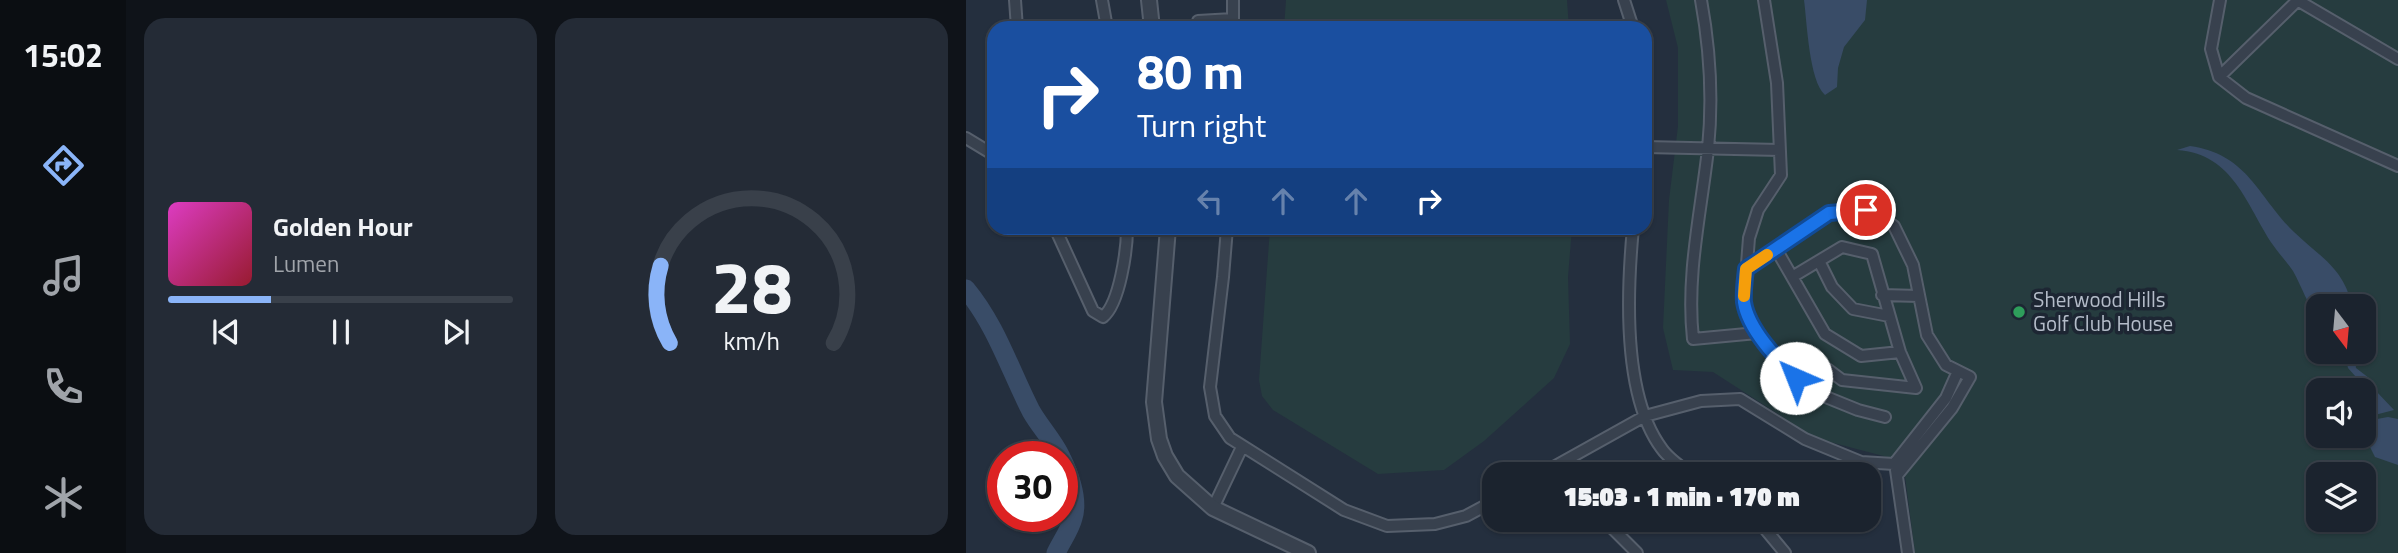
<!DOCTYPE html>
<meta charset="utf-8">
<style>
body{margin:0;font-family:"Titillium Web",sans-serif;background:#242b36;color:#f1f3f6;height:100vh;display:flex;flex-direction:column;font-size:26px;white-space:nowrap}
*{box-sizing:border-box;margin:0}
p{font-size:23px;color:#a0a4aa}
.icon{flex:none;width:38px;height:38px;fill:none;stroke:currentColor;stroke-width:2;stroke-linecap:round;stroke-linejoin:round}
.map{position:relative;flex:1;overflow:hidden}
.details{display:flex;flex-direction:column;gap:18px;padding:18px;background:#0f1319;width:840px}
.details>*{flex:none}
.banner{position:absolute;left:21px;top:21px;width:665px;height:214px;border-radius:21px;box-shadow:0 2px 5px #0004,0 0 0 2px #39404a;background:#1a4fa0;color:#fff;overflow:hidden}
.needle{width:46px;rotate:164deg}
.buttons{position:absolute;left:1340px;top:294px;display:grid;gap:14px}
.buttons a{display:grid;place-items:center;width:70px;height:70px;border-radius:14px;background:#1b232e;box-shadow:0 2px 5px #0004,0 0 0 2px #39404a;font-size:35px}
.speed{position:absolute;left:21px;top:441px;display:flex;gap:14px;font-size:35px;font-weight:700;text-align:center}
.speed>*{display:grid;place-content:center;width:91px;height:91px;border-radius:50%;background:#1b232e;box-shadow:0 2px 5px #0004,0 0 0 2px #39404a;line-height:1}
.speed .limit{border:10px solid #d22;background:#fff;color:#111}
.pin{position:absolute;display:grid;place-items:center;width:60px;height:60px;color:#fff;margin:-30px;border:4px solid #fff;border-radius:50%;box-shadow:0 2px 7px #0007}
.me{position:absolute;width:77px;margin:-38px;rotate:316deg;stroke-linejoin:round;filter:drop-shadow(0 0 5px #0008)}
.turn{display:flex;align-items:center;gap:24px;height:147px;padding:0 35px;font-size:32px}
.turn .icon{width:91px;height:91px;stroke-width:2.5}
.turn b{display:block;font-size:49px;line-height:60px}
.lanes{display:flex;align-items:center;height:66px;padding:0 35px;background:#0003;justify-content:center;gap:35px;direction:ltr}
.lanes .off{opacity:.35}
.details .widget{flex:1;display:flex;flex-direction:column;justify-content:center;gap:10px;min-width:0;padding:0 24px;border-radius:21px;background:#242b36}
.details .dial{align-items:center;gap:0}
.dial svg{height:182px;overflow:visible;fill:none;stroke:#39404a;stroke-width:7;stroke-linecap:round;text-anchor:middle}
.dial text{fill:#f1f3f6;stroke:none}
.song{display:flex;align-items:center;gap:21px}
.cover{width:84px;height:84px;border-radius:10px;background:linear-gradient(135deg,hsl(310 70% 55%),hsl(350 70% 35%))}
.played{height:7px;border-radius:4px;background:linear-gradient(90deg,#8ab4f8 30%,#39404a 30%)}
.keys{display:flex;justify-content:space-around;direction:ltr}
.details .tiles{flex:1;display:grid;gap:18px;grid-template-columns:repeat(2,1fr)}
.trip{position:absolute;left:516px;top:462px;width:399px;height:70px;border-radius:21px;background:#1b232e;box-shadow:0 2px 5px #0004,0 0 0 2px #39404a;font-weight:800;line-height:70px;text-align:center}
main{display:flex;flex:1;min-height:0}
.dock{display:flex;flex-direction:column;width:126px;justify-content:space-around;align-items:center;background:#0b0e12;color:#a0a4aa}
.dock .icon{width:49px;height:49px}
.dock .current{color:#8ab4f8}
.dock b{font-size:32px;color:#f1f3f6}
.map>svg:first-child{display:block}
.green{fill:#263c3f;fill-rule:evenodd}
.water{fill:#394c67}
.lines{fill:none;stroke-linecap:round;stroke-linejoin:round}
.river{stroke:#394c67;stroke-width:19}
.minor-casing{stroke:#565f6c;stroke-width:14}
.tertiary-casing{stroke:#565f6c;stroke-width:18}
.minor{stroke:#38414e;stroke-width:10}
.tertiary{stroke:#38414e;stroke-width:14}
.route-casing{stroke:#114b97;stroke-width:18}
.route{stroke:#1a73e8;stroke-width:12}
.slow{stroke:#f59e0b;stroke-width:12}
.leisure-dot{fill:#2e9e5b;stroke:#1d2633;stroke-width:2.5}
.labels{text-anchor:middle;stroke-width:7;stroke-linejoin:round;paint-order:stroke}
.poi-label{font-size:21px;fill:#b4bcc9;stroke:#1d2633;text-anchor:start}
</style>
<main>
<nav class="dock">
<b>15:02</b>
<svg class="icon current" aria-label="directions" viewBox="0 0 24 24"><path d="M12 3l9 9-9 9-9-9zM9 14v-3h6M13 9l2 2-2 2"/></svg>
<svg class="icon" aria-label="music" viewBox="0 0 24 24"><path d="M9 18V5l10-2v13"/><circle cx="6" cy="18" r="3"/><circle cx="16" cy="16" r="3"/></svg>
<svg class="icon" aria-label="phone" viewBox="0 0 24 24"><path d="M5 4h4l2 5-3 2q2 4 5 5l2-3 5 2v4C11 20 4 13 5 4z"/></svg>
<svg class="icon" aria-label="climate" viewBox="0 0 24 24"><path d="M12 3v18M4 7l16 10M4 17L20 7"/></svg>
</nav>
<section class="details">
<div class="tiles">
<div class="widget">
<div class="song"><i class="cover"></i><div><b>Golden Hour</b><p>Lumen</p></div></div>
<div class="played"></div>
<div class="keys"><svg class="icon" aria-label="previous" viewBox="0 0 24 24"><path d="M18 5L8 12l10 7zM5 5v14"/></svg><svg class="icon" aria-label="pause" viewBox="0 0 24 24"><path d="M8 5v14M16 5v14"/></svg><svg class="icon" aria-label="next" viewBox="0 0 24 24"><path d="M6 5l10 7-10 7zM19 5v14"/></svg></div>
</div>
<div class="widget dial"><svg viewBox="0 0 100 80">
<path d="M14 69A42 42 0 1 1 86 69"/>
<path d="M14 69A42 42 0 0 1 10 35" stroke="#8ab4f8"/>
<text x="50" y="56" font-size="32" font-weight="700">28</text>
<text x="50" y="72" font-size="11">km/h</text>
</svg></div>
</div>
</section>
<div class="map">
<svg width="1432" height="553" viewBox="0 0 1432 553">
<rect width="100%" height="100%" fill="#242f3e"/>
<path class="green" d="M320,0H601L603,28H318Z
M700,0H1432V553H949L939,476L925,458L849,438L747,372L707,370L697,328L703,200L712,126V48ZM1353,306H1398V352H1353ZM1353,390H1398V436H1353ZM1353,474H1398V520H1353Z
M304,228H606L602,277L604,344L588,378L518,441L478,470L412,474L307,410L296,396L293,380Z"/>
<path class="water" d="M838,0H901L899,20L878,47L872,68L871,87L859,95C843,81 841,22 838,0Z
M1224,146C1282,154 1292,197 1328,232C1354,257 1378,268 1386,306H1353V319C1341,304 1336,287 1327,271C1321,262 1313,254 1307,245C1280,205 1268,154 1211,150Z
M1378,352H1388L1390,368L1403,378L1410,391L1428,410L1405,416L1398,413V390L1387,379L1390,377L1382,368Z
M1422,417L1432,419V465L1409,457L1399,437L1400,421Z"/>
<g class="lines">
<path class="river" d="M0,289C30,325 44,370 65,411C74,427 87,440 95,457
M90,553C95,542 104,530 107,518C113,499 104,476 96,459"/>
<g class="minor-casing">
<path id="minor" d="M49,0L51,28
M136,0L141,28
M658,0L667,28
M735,0C744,49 747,99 742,149C735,212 720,275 727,339L791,333
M798,0L811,83L815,175L792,210L783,238L778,303L791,333L807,355L829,378L850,393L892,410L919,417
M1254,0L1245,49L1253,77L1280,98L1432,166
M1331,0L1432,59
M232,21L267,19
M267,28V0
M1253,77L1332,0
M0,138L28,155
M679,147L814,150
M89,228L127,311L137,317C154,303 161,249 161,228
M261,228L257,277L244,387L249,416L264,438L378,510L421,526L469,524L500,516L528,501
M667,228C661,291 656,396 696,449C703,459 715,467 725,474
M810,249L859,334L895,356L934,352
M853,261L866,287L887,309L923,316
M780,269L863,213L900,210L928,226L947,265L961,335L980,365L1004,377L986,408L932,474
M826,277L876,247L906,254L934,352L950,388L876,380L860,368
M916,295L953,296
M928,464L980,398L992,371
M930,470L942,553
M575,474L679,416L735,401L774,399L839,439L895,462L928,464
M247,508L276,447
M638,520L671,553
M789,520L795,524L819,553"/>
</g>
<g class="tertiary-casing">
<path id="tertiary" d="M183,0L186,28
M202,228L188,402L193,439L199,456L211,476L247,508L342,553"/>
</g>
<use href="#minor" class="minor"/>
<use href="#tertiary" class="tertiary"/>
</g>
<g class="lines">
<g class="route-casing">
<path id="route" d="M830,378C811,359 782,329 778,302C777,291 779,279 780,269L863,213L900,210"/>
</g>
<use href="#route" class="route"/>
<path class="slow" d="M778,296L780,269L801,255"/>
</g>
<circle class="leisure-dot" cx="1053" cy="312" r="7"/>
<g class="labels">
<g class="poi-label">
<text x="1067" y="307">Sherwood Hills<tspan x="1067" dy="24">Golf Club House</tspan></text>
</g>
</g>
</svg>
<div class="buttons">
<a><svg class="needle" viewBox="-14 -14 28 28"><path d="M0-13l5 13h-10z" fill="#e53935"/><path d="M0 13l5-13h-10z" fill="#a0a4aa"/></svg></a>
<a><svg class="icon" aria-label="sound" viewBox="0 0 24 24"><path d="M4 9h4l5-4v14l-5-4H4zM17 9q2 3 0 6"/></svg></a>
<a><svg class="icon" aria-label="layers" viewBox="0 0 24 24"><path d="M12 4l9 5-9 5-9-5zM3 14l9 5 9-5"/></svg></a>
</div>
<div class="speed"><div class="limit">30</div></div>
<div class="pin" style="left:900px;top:210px;background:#d93025"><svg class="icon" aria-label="arrive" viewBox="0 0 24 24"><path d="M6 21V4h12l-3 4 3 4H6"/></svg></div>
<svg class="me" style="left:830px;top:378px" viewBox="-20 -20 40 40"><circle r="19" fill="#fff"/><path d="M0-13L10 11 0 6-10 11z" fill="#1a73e8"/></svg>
<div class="trip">15:03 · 1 min · 170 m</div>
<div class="banner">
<div class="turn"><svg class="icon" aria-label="right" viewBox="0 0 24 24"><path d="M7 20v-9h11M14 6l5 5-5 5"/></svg><div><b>80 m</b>Turn right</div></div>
<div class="lanes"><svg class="icon off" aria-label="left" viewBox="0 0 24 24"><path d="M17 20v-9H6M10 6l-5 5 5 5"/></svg><svg class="icon off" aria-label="ahead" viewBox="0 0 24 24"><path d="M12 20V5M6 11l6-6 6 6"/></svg><svg class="icon off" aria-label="ahead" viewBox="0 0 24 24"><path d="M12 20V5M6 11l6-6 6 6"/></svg><svg class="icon" aria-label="right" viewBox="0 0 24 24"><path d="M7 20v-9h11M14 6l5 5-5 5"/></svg></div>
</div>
</div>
</main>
